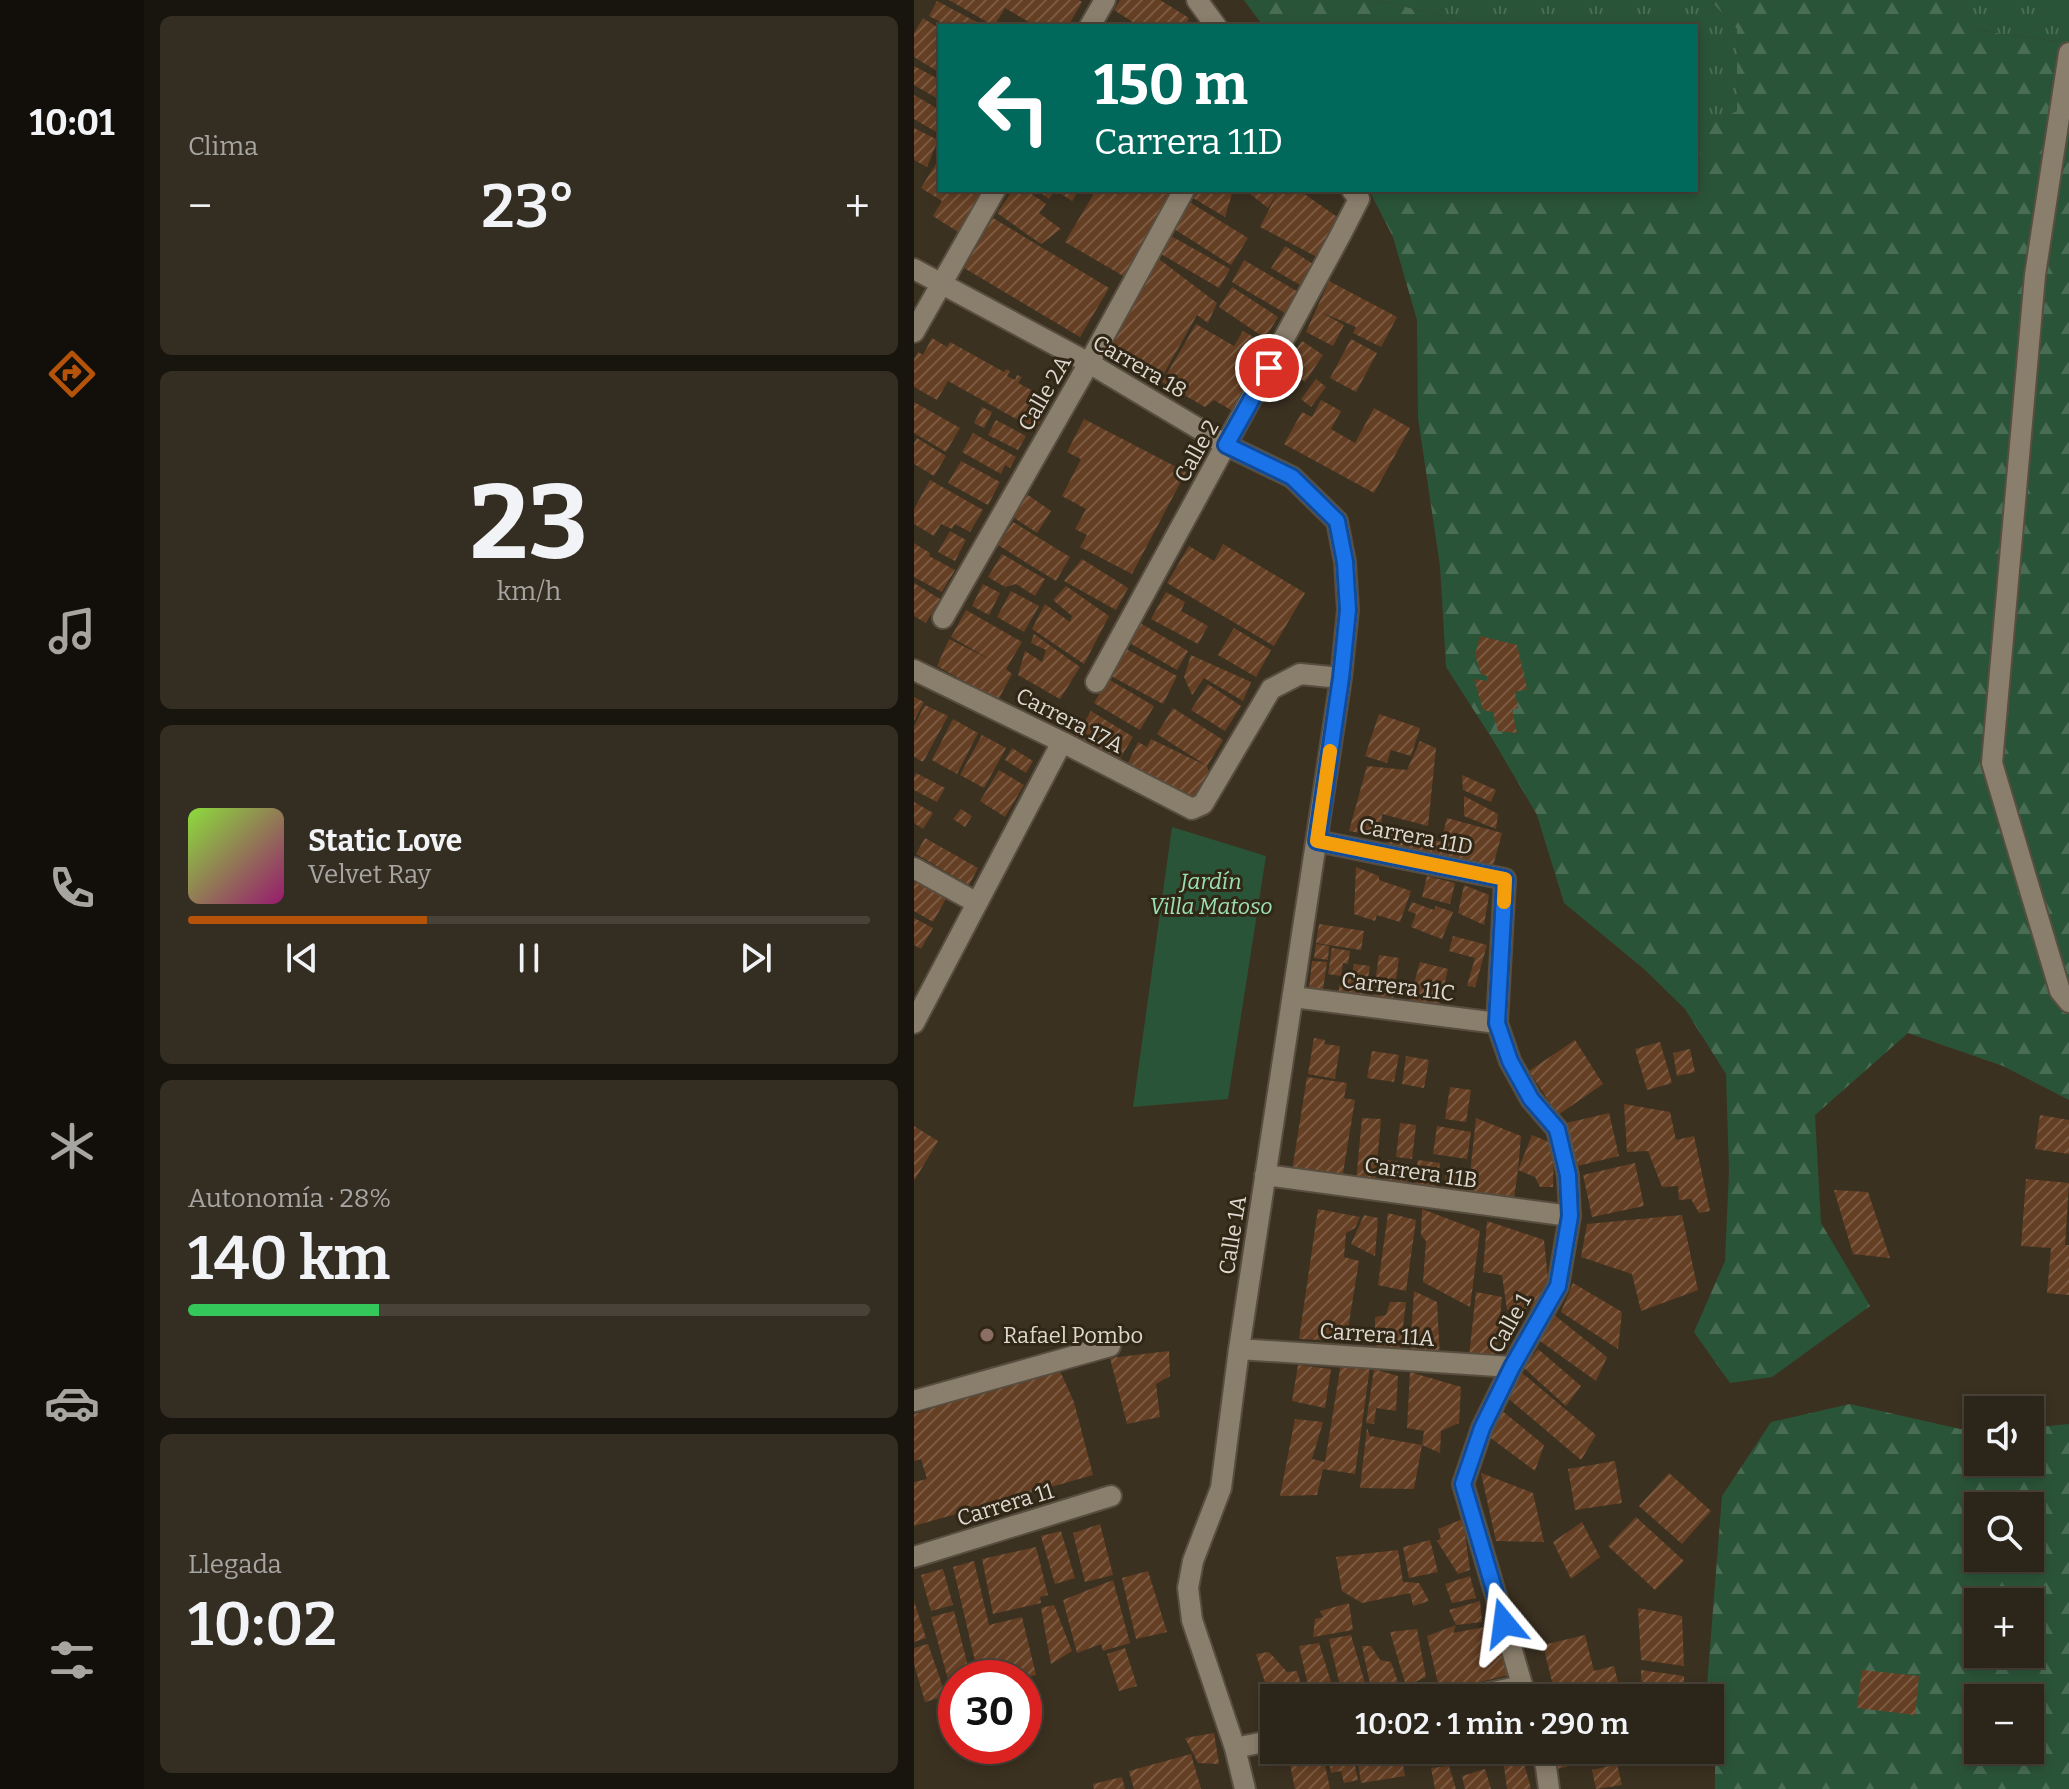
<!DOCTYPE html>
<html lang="es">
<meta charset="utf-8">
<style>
body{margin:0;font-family:Bitter,serif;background:#342d22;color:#f1f3f6;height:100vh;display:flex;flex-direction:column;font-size:30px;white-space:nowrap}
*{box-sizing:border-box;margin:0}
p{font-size:26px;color:#a6a5a2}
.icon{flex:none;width:44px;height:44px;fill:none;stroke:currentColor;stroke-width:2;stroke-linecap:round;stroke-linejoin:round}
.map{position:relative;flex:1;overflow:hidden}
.side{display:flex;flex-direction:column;gap:16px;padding:16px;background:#18140e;width:770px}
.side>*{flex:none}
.banner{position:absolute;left:24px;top:24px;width:760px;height:168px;border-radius:0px;box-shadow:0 4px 12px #0003,0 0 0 2px #484238;background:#00695c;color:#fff;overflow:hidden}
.tools{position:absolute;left:1050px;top:1396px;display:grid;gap:16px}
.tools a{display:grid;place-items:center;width:80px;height:80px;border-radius:0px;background:#2c2519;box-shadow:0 4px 12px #0003,0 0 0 2px #484238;font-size:40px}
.speed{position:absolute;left:24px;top:1660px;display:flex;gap:16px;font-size:40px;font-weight:700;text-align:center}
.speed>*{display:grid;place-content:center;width:104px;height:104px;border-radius:50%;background:#2c2519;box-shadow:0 4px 12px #0003,0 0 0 2px #484238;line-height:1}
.speed .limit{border:12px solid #d22;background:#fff;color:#111}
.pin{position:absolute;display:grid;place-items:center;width:68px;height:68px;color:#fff;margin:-34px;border:4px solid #fff;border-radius:50%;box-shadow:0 2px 8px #0007}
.me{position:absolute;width:88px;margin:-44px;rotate:344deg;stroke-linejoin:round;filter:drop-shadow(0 0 6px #0008)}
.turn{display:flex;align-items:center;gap:28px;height:168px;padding:0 24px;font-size:36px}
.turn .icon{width:104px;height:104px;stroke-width:2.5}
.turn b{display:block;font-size:56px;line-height:68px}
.big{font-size:60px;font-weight:600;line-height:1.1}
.side .widget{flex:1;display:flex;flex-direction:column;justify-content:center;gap:12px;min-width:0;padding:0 28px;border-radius:12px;background:#342d22}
.side .dial{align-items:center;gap:0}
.dial b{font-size:104px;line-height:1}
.song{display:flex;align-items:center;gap:24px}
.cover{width:96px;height:96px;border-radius:12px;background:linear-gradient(135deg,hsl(90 70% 55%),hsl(320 70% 35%))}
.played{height:8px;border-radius:4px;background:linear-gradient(90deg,#b45309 35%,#484238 35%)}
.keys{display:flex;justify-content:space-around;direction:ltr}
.heat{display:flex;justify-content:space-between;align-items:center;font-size:44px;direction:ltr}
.charge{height:12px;border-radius:6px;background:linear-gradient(90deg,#34c759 28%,#484238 0)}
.trip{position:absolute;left:346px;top:1684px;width:464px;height:80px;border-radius:0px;background:#2c2519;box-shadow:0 4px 12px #0003,0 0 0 2px #484238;font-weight:600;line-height:80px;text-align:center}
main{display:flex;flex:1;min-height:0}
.tabs{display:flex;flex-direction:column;width:144px;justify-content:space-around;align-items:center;background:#120f0a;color:#a6a5a2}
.tabs .icon{width:56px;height:56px}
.tabs .on{color:#b45309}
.tabs b{font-size:36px;color:#f1f3f6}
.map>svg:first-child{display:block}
.grass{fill:url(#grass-tufts)}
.forest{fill:url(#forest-firs);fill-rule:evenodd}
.green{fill:#2a5438}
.building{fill:url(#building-hatch)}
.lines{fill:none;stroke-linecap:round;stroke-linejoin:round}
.street-casing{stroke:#574e40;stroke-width:24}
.street{stroke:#8a7e6c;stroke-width:20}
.route-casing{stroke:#114b97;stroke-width:20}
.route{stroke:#1a73e8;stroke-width:14}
.slow{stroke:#f59e0b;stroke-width:14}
.education-dot{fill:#8d6e63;stroke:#312717;stroke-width:3}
.labels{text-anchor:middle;stroke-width:6;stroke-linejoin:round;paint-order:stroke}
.street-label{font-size:22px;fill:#dfd8cf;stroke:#312717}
.park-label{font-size:22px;font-style:italic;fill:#9be0b0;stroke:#312717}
.poi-label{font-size:22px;fill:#dfd8cf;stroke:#312717;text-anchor:start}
</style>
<main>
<nav class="tabs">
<b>10:01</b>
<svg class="icon on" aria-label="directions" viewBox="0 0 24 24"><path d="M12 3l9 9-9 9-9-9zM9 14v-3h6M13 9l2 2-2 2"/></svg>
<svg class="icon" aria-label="music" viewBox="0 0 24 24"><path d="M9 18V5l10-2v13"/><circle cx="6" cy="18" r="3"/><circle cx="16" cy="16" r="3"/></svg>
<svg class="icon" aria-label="phone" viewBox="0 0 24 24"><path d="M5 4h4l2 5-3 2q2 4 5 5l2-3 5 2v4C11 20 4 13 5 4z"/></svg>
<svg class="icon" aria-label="climate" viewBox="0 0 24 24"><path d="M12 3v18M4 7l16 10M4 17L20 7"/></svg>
<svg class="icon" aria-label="car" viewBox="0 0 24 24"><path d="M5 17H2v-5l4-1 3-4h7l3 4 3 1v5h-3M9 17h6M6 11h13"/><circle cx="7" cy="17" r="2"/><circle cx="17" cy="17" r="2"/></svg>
<svg class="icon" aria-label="filters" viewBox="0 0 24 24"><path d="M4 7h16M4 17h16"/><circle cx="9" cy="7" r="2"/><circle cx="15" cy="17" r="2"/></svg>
</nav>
<section class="side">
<div class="widget"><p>Clima</p>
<div class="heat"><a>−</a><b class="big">23°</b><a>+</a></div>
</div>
<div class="widget dial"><b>23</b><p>km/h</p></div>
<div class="widget">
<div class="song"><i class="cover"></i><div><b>Static Love</b><p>Velvet Ray</p></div></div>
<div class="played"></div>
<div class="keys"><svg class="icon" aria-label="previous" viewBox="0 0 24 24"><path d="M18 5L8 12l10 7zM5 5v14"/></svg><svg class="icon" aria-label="pause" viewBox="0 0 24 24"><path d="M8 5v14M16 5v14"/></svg><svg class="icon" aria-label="next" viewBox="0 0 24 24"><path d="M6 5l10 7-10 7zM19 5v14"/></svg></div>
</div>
<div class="widget"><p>Autonomía · 28%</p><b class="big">140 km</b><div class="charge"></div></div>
<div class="widget"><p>Llegada</p><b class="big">10:02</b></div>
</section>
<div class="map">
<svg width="1155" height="1789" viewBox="0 0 1155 1789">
<defs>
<pattern id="grass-tufts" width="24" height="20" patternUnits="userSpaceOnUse" patternTransform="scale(2)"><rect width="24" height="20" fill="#2a5438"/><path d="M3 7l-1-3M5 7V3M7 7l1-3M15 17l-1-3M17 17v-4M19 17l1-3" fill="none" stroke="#486c54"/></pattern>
<pattern id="forest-firs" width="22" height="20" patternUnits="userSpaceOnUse" patternTransform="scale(2)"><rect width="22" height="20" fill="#2a5438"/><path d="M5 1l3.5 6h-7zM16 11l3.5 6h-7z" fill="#486c54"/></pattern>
<pattern id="building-hatch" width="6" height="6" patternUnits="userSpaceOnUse" patternTransform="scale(2)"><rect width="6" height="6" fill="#653f23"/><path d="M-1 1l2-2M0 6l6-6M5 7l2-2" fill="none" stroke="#7b5a42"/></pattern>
</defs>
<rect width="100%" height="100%" fill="#3b3121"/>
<path class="grass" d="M463,0H796L823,29V112L782,131V26H570Z
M1036,0H1155V43L1061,30Z"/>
<path class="forest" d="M330,0H463L570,26H349Z
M796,0H1036L1061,30L1155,43V1100L1089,1066L994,1033L901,1115L907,1223L956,1306L858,1377L816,1383L780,1332L811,1261L815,1171L812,1074L771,1009L730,969L650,903L623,815L579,740L532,667L526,566L504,418L503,320L479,237L455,190H782V131L823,111V29Z
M936,1404L1064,1433V1462H1116V1428L1155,1424V1789H801V1763L796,1744V1698H792L808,1496L857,1422ZM1064,1506H1116V1558H1064ZM1064,1602H1116V1654H1064ZM1064,1698H1116V1750H1064Z"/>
<path class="green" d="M258,827L352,856L314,1099L219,1107Z"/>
<path class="building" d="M35,0H165L168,2L154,26H122L91,8L80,26Z
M206,0H246L275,18L271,26H225L200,10Z
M23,1L70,26H34L15,16Z
M9,18L26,29V73L0,57V33Z
M0,66L26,80V100L0,85Z
M0,95L26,110V129L24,133L0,119Z
M0,128L24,140L13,167L0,160Z
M26,157V190H70L44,232L19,216L28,201L7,188Z
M99,190H112L132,204L125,213L147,229L127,244L83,213Z
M123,190H141L135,199Z
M141,190H165L158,201Z
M182,190H252L259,193L211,277L151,242Z
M284,190H319L311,217L279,198Z
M331,190H365L354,208Z
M365,190H385L426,219L403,257L346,227Z
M277,203L334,238L317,265L260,229Z
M79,218L195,288L166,337L50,268Z
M257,236L316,269L305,288L247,254Z
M371,246L399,264L386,285L357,268Z
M245,259L303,303L294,323L283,315L249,375L196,342Z
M330,260L384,292L371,313L318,282Z
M415,281L483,317L467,347L439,333L442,327L407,312L430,325L419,346L392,332Z
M318,287L364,317L351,338L305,307Z
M282,324L320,346L329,331L360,349L322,413L300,400L291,407L248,382Z
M18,338L33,347L36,342L90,372L92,369L96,371L93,376L101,380L103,375L108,377L104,383L138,401L122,430L34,381L23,400L0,387V359L4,352L9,355Z
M437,339L463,353L442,392L416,378Z
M388,341L409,355L391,382L369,367Z
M402,379L412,387L397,407L387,399Z
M407,400L427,411L417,429L441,443L460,408L496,428L460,493L370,444L388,412L398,417Z
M0,402L46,428L32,452L0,433Z
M68,407L78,412L70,428L60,423Z
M170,419L272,472L218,574L166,547L173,535L161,529L172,509L148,496L167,459L153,452Z
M82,420L112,436L104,450L74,435Z
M59,433L102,457L96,468L91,465L87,474L48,452Z
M3,438L32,456L20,476L0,464V443Z
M47,461L86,482L74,505L34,483Z
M16,480L69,510L56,532L41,524L38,529L27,524L20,536L0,524V509Z
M111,493L137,511L123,533L96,515Z
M99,522L156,557L142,581L84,545Z
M36,531L52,540L41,561L24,552Z
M0,543L16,553L15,556L41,570L28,592L0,577Z
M309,544L391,593L360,646L253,583L275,546L300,561Z
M88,554L131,579L121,596L102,584L91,587L74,577Z
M168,559L214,588L202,610L150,581Z
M0,583L26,599L12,623L0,616Z
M69,584L86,593L75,615L58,606Z
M152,586L195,616L170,664L118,629L131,604L156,622L158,616L139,600Z
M97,591L125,606L110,632L83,617Z
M252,592L271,602L267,611L294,626L284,644L237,619Z
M52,610L108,642L92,669L98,674L84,700L23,666L35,639L77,660L37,637Z
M226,623L274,651L263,670L214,642Z
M320,628L357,650L342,677L304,655Z
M120,634L166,667L146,699L104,675L111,651L128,662L132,650L117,643Z
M566,636L603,645L613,689L601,692L604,708L598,710L603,733L584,731L579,712L569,710L560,679L573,681V676L567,674L561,655Z
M210,648L263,676L249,704L195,675Z
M277,655L337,682L329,701L290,678L278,695L270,677Z
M194,679L240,706L226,730L180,703Z
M294,684L327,706L311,731L277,710Z
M0,697L10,702L0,721Z
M11,705L34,716L9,762L0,757V726Z
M259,708L309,740L293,766L295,772L278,801L212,767L224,742L233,747L237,739L293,766L243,734Z
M177,711L219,737L202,765L160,740Z
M465,714L506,728L497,756L477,750L473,763L451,756Z
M39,719L64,733L43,774L18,760Z
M68,735L92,748L70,788L46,775Z
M506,741L522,748L514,826L468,814L467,837L435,831L453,766L493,770Z
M98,748L119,761L112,773L91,760Z
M85,770L110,785L91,817L66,801Z
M2,773L31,788L23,802L0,790V777Z
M548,775L582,790L577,802L549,790Z
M550,796L584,814L582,829L550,816Z
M0,802L19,813L9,829L0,823Z
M47,809L58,816L51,827L39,819Z
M533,818L588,833L578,870L473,843L476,830L527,842Z
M11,838L64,868L55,885L2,854Z
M442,867L465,876V880L497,891L486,922L463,915L461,921L440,914Z
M0,876L34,895L19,922L0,911Z
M513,876L541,883L536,904L508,897Z
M550,885L575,895L570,925L544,913Z
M498,902L520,910L522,906L539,912L528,939L497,927L502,914L494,911Z
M0,918L19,928L7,949L0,945Z
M405,924L450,931L447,950L402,943Z
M539,936L573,945L561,987L553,986L561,958L535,951Z
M402,944L415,946L414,960L400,958Z
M418,948L436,951L434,964L429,963L427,976L414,974Z
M465,955L485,958L479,1000L459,997Z
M398,961L413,962L409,990L395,989Z
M506,962L534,969L524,1010L495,1002Z
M440,964L456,966L451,997L424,993L427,977L437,979Z
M400,1038L411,1040L410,1044L426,1046L421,1079L394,1074Z
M661,1040L689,1084L644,1115L615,1071Z
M746,1042L758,1083L733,1090L721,1049Z
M776,1049L781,1072L763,1076L759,1053Z
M458,1051L485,1055L480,1082L453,1078Z
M492,1056L515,1060L510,1088L488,1084Z
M393,1077L433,1083L430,1098L441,1100L428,1179L378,1171Z
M536,1087L557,1090L552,1122L531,1119Z
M710,1104L756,1112L762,1140L780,1136L796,1211L785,1213L777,1199L765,1200L764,1186L748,1187L734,1151L713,1152Z
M695,1113L705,1156L663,1166L653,1123Z
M1126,1115L1155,1120V1154L1121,1149Z
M448,1118L467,1119L461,1183L442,1181Z
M562,1118L607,1136L604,1170L618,1135L640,1144L639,1187H626L621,1177L604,1170L600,1198L554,1193Z
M486,1123L502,1125L498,1159L482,1157Z
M0,1126L24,1141L0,1181Z
M523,1126L557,1132L553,1159L519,1154Z
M474,1160L497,1164L492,1187L469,1183Z
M504,1160L526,1163L522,1189L500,1186Z
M721,1163L730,1206L678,1217L669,1175Z
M533,1168L549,1171L545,1193L529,1189Z
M1112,1179L1155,1183L1151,1245H1155V1295L1133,1293L1137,1248L1107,1246Z
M920,1190L954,1192L976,1258L939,1254Z
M404,1209L446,1217L441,1228L432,1233L430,1257L445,1261L432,1341L385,1339Z
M508,1209L566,1231L556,1307L509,1282L512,1241L507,1235Z
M474,1213L502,1220L492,1291L464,1285Z
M450,1215L464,1218L461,1256L437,1244Z
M768,1215L784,1290L727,1311L718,1274L667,1257L673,1224Z
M573,1221L630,1240L635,1288L621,1308L593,1310L588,1275L569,1272Z
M659,1283L708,1312L704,1349L647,1312Z
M500,1291L523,1302L526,1358L496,1349Z
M562,1292L588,1297L582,1360L555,1356Z
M476,1302H492L486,1350L461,1348V1317L472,1315Z
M639,1314L693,1357L682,1381L626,1341Z
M624,1349L667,1386L652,1406L610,1368Z
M255,1351L256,1376L242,1384L246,1417L213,1424L196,1358Z
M427,1363L456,1367L441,1474L409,1469L403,1495L366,1496L381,1419L409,1422L398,1459L411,1462Z
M384,1365L417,1369L411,1408L378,1401Z
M460,1369L484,1376L482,1411L462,1408L460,1424L452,1423Z
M146,1371L160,1402L179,1475L0,1526V1482L13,1479L7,1459L0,1461V1414L116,1378Z
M496,1372L547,1387L545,1423L527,1431L526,1453L508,1445L500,1489L446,1488L453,1428L456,1436L508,1445L510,1431L493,1428Z
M607,1372L682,1435L667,1460L589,1394Z
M587,1410L630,1445L621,1471L574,1436Z
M701,1461L708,1503L661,1510L654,1469Z
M567,1473L619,1493L630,1542L582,1541Z
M755,1473L797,1511L768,1544L725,1506Z
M722,1517L770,1561L741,1590L694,1546Z
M549,1519L556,1570L544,1574L523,1541L527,1539L524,1529Z
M668,1522L686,1557L657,1579L639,1542Z
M186,1524L199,1575L171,1582L159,1533Z
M147,1531L161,1578L141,1584L127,1536Z
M516,1540L524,1572L495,1578L489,1547Z
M122,1547L134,1595L126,1597L127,1603L79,1614L68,1559Z
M484,1550L489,1582L505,1583L515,1601L499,1606L496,1593L448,1603L428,1591L422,1557Z
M60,1561L75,1625L108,1617L122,1675L110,1678H65L39,1567Z
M29,1569L39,1605L17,1611L7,1575Z
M234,1571L253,1632L222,1639L208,1578Z
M556,1576L562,1598L538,1603L531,1584Z
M199,1580L216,1643L189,1651L187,1644L163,1653L149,1600Z
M0,1601L12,1638L0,1642Z
M566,1601L568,1622L542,1625L535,1610Z
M435,1603L439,1630L399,1637L401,1619L409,1617L406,1611Z
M140,1605L158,1651L137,1664L127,1608Z
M724,1608L768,1616L770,1666L727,1660Z
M40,1611L57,1678H42V1693L38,1694L17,1617Z
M542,1625L539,1633L571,1627L577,1649L592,1648L598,1674L526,1692L513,1636Z
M503,1629L512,1677L492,1686L476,1632Z
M437,1635L455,1697L429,1698L415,1639Z
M671,1635L680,1671L700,1666L707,1694L690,1698H642L629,1645Z
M405,1643L422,1698H397L385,1646Z
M14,1644L32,1696L11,1702L0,1664V1648Z
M448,1646H457L466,1660L477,1662L486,1688L459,1698Z
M211,1648L223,1686L205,1691L193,1654Z
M355,1652L373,1672L383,1671L391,1698H360L359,1708L342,1654Z
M727,1670L770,1676L771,1698H728Z
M948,1670L1005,1676L1001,1715L943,1708Z
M300,1733L305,1764L284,1763L271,1738Z
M373,1750H408L416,1789H381Z
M413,1750H438L444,1780L430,1783L427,1771L417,1773Z
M442,1750H467L468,1756L487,1753L491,1776L447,1783Z
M495,1750H502L505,1760L498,1762Z
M509,1750H531L532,1755L511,1759Z
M640,1750H675L678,1760L644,1769Z
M709,1750H745V1755L709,1753Z
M277,1754L287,1789H220L215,1771Z
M608,1755L617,1789H593L589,1759Z
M703,1764L708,1785L682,1789L678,1770Z
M535,1766L542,1789H521L517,1768Z
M571,1769L577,1789H551L548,1776Z
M208,1777L211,1789H180L179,1784Z"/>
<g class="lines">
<g class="street-casing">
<path id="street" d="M283,0L302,26
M176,26L191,0
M1155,53L1121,275L1078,763L1146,991L1155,1002
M0,269L175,363L312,445L378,477L423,521L431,562L434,610L427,678L325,1349L307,1488L279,1561L274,1588L278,1620L321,1748L331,1789
M0,332L81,190
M29,618L175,363L270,190
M0,670L148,742L278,809L289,804L357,689L386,674L427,678
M182,682L426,236L445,199L438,190
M403,841L591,879L583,1023L596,1061L617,1099L643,1129L654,1175L656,1216L644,1286L598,1367L568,1428L549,1484L612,1698
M0,868L63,903
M379,997L583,1023
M0,1023L148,742
M351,1175L656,1216
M325,1349L598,1367
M0,1401L196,1346
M0,1557L197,1496
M551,1698L608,1686
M321,1748L360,1740
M627,1750L632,1767L635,1789"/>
</g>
<use href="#street" class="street"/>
</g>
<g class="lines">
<g class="route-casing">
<path id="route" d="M355,368L312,445L378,477L423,521L431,562L434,610L427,678L403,841L591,879L583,1023L596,1061L617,1099L643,1129L654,1175L656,1216L644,1286L598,1367L568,1428L549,1484L590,1623"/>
</g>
<use href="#route" class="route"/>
<path class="slow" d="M416,751L403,841L591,879L590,902"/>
</g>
<circle class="education-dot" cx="73" cy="1335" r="8"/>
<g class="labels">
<g class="street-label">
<text transform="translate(226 366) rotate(30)" y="8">Carrera 18</text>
<text transform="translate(130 393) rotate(-60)" y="8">Calle 2A</text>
<text transform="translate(282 451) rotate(-61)" y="8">Calle 2</text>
<text transform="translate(156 720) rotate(27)" y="8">Carrera 17A</text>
<text transform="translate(502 836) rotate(11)" y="8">Carrera 11D</text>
<text transform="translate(484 986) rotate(7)" y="8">Carrera 11C</text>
<text transform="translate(507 1172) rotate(8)" y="8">Carrera 11B</text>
<text transform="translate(318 1235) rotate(-81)" y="8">Calle 1A</text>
<text transform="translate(595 1323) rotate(-61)" y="8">Calle 1</text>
<text transform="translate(463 1334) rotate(4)" y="8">Carrera 11A</text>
<text transform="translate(91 1504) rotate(-17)" y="8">Carrera 11</text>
</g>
<g class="park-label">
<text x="297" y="889">Jardín<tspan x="297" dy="25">Villa Matoso</tspan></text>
</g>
<g class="poi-label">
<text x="89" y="1343">Rafael Pombo</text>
</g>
</g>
</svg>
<div class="tools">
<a><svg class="icon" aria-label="sound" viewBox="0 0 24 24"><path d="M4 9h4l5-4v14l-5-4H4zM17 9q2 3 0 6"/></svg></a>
<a><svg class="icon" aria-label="search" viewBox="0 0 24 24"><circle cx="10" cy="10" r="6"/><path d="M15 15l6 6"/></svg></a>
<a>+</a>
<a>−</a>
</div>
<div class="speed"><div class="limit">30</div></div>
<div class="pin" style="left:355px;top:368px;background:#d93025"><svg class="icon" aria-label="arrive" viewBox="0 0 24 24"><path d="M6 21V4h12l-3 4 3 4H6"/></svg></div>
<svg class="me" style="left:590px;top:1623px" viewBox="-20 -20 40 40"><path d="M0-17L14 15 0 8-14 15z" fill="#1a73e8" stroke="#fff" stroke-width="4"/></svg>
<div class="trip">10:02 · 1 min · 290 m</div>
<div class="banner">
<div class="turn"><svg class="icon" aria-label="left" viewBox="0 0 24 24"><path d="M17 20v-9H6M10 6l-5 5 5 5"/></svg><div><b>150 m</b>Carrera 11D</div></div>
</div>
</div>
</main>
